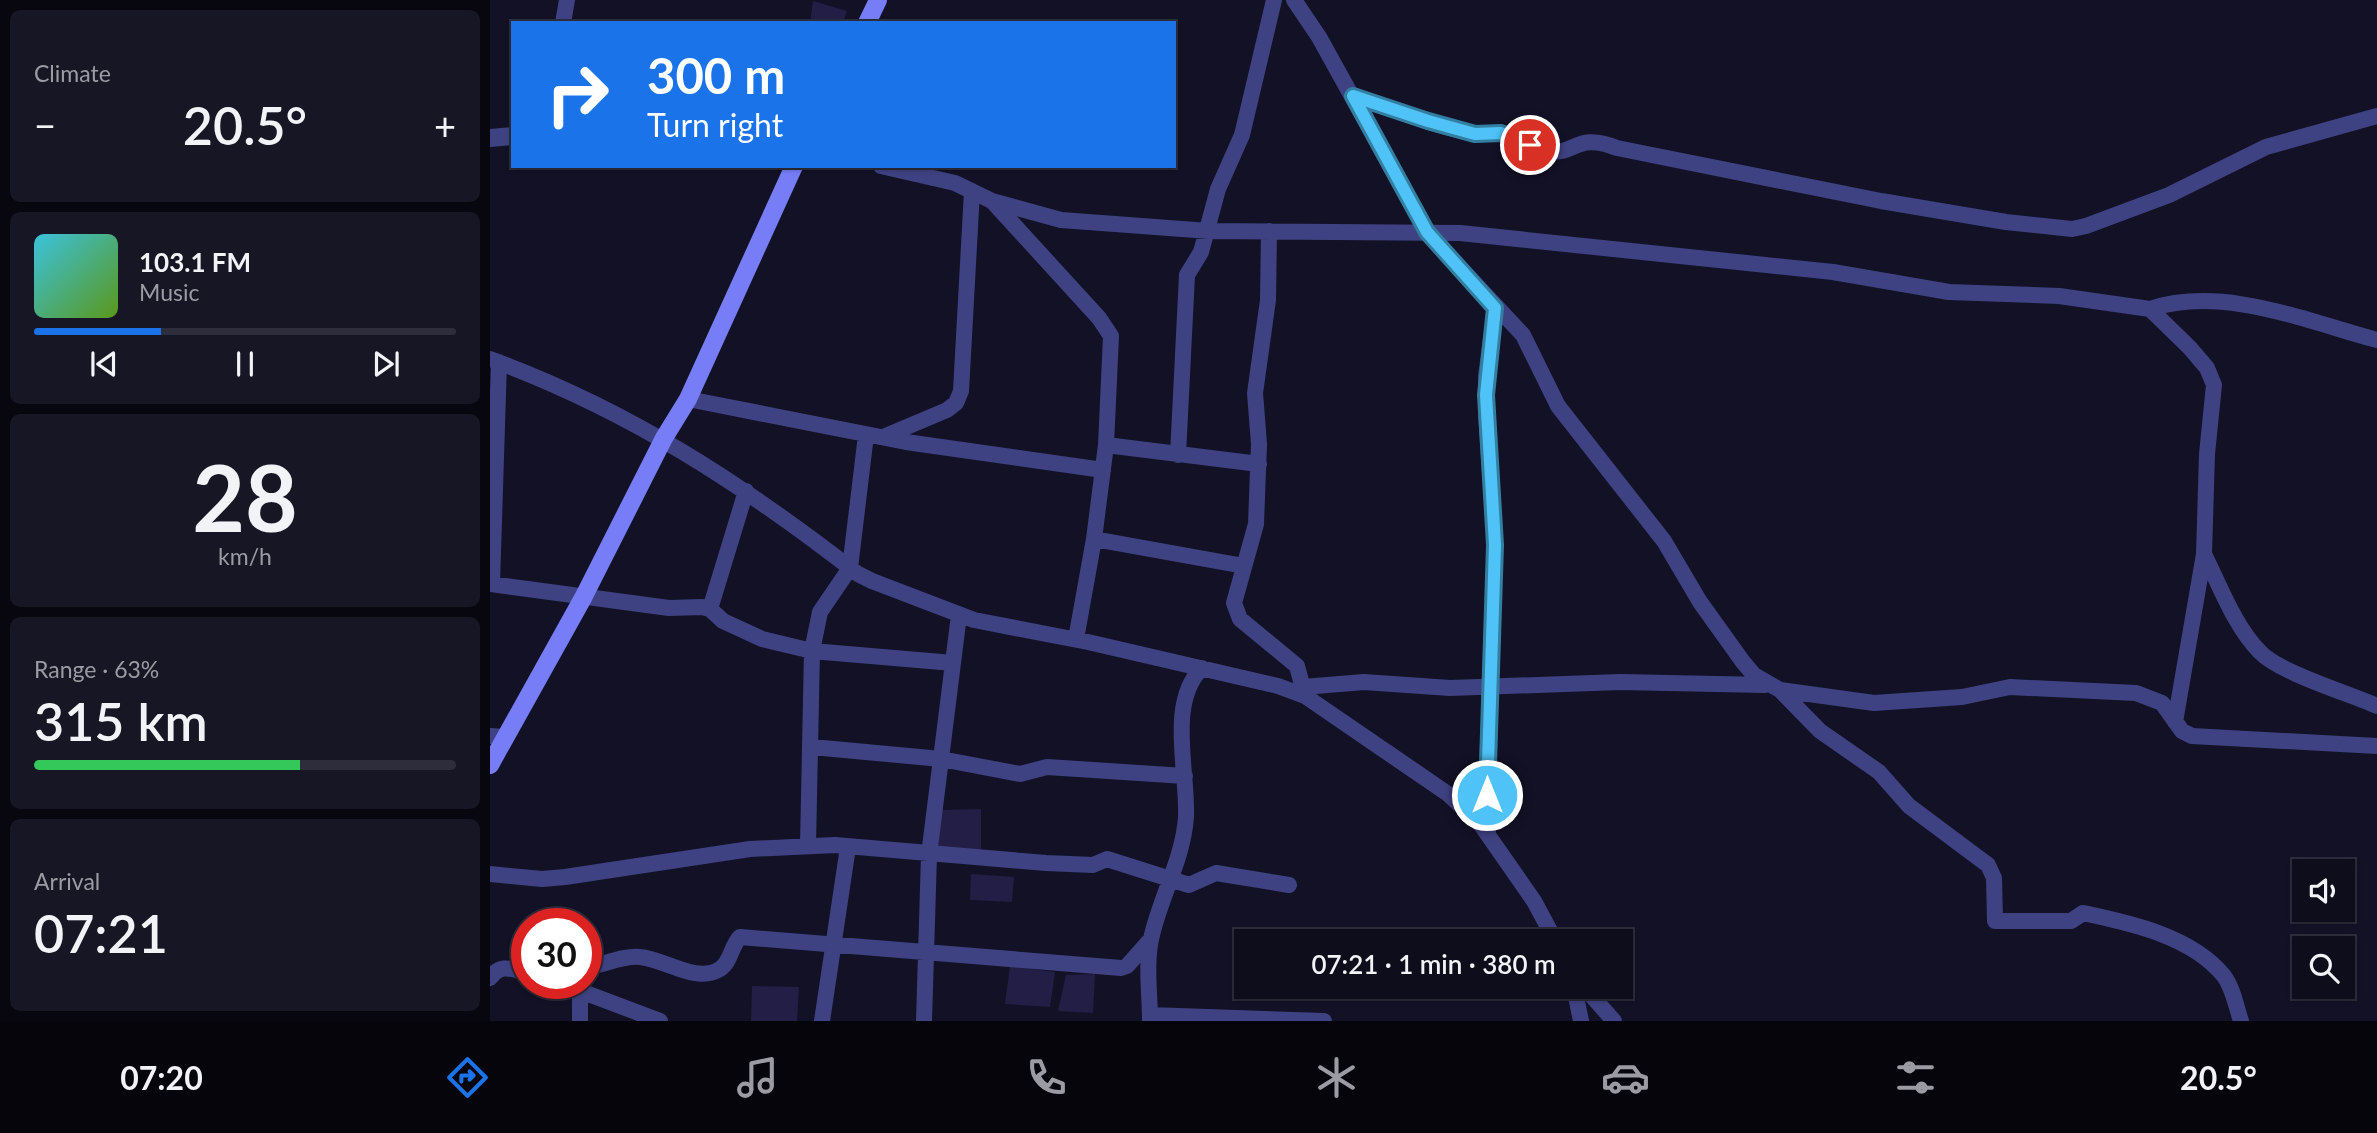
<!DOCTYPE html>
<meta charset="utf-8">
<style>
body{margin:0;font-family:Lato,sans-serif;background:#171625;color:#f1f3f6;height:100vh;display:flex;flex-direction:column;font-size:26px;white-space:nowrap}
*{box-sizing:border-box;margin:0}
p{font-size:23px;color:#9b9ca3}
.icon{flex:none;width:38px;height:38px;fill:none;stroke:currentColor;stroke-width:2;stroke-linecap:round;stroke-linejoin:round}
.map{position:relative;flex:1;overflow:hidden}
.drawer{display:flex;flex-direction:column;gap:10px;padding:10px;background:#08070f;width:490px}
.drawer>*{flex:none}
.top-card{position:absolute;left:21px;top:21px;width:665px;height:147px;border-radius:0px;box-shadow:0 2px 5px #0004,0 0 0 2px #2e2d3b;background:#1a73e8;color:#fff;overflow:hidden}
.buttons{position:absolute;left:1802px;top:859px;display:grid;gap:14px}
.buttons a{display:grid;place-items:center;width:63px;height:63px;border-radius:0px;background:#0e0d1c;box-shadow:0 2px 5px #0004,0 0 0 2px #2e2d3b;font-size:35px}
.speed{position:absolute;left:21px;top:908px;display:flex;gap:14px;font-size:35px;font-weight:700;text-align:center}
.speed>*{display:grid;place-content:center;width:91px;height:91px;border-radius:50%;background:#0e0d1c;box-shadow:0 2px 5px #0004,0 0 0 2px #2e2d3b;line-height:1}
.speed .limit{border:10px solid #d22;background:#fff;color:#111}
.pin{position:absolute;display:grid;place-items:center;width:60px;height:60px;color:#fff;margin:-30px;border:4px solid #fff;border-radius:50%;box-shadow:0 2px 7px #0007}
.me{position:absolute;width:77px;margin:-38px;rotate:0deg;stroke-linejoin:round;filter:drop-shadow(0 0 5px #0008)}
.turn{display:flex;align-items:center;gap:24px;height:147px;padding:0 21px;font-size:32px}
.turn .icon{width:91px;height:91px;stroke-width:2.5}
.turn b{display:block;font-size:49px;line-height:60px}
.big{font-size:52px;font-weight:600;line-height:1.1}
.drawer .tile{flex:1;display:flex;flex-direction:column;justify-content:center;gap:10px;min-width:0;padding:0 24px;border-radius:10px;background:#171625}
.drawer .dial{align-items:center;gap:0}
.dial b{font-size:91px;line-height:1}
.song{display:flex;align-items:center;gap:21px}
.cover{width:84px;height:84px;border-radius:10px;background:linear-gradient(135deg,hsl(190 70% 55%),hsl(90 70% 35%))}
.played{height:7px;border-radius:4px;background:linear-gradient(90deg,#1a73e8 30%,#2e2d3b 30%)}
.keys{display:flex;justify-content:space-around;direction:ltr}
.heat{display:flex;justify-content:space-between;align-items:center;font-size:38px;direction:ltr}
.charge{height:10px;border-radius:5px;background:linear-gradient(90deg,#34c759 63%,#2e2d3b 0)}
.trip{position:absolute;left:744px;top:929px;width:399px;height:70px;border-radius:0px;background:#0e0d1c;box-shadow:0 2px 5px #0004,0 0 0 2px #2e2d3b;font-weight:600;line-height:70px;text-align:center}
.tabs{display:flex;height:112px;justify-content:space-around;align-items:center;background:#06050b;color:#9b9ca3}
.tabs .icon{width:49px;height:49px}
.tabs .on{color:#1a73e8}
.tabs b{font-size:32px;color:#f1f3f6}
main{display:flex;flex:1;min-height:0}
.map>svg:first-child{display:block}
.building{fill:#231e46}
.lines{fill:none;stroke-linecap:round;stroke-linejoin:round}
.minor{stroke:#3f4282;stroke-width:16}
.tertiary{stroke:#3f4282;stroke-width:18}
.secondary{stroke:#767df6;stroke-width:18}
.route-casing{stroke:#337fa1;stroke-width:18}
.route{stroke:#4fc3f7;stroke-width:12}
</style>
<main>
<section class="drawer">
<div class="tile"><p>Climate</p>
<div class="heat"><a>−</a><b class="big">20.5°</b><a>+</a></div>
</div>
<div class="tile">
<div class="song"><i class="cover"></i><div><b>103.1 FM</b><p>Music</p></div></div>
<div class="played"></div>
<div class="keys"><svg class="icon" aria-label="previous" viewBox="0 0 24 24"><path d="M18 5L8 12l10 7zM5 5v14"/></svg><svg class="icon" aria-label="pause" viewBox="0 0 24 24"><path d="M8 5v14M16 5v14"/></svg><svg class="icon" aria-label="next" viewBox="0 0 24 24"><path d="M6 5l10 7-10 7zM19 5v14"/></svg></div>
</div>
<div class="tile dial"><b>28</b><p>km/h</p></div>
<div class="tile"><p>Range · 63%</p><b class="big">315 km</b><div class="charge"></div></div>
<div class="tile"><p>Arrival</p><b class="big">07:21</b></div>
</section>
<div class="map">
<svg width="1887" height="1021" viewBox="0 0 1887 1021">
<rect width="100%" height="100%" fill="#131126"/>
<path class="building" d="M323,1L357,11L353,23H320Z
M491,809V852L444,847L451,810Z
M481,874L524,877L522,902L480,900Z
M520,966L565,972L560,1007L515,1004Z
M605,974L603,1013L568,1011L576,975Z
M262,986L309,987L307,1021H261Z"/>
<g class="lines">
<path class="minor" d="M804,0L829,37L937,232L1033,335L1068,406L1174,541L1210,602L1253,662L1264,675L1290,690L1330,731L1389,772L1419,806L1498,865L1504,878L1505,921H1581L1593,913C1640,923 1702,936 1734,976C1743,988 1746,1006 1751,1021
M73,23L77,0
M863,95C903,109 945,127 987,134C994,135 1001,132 1009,133C1025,136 1042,148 1060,151C1086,155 1086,132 1127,148L1391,201L1516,222L1582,229L1596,226L1679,195L1776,147L1887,116
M391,166L465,183L502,201L571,220L719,231L970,233L1343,272L1459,292L1569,296L1660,309L1700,348L1717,368L1724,385L1717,454L1714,554L1685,722
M503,202L609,318L621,336L616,445L604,539L586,639
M779,231L778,300L765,393L769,444L766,524L744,603L750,619L807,666L815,696
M1660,309C1732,285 1816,321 1887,340
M0,359C139,410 252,484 368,574L382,581L484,620L598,642L788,686L815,696L958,794L991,825L1044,901L1066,942
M198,399L416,442L613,470
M393,437L457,410L466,403L471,391L482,191
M616,445L769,464
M688,455L697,275L711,252L728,189L752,135L784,0
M604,539L754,566
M1714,554C1730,586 1745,627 1770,652C1790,673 1858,693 1887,706
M0,584L179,608L212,607L220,609L233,621L272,639L322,651L463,663
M2,584L9,362
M220,609L256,491
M813,687L874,682L960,688L1130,682L1275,685
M1290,690L1384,703L1472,697L1520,687L1646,693L1672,703L1692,731L1702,736L1887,746
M0,736L15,737
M322,747L451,759L530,774L557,767L695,776
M998,834L997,775L1005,545L996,414V376L1005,308
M318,845L322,651L330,612L360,568L376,435
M0,874L52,879L75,877L260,849L345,845L556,863L603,865L617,859L699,885L726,873L799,885
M96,968C113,965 134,955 150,957C175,959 206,984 230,969C241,962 241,946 250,937L631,968L637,966L661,939
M0,978C11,963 21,969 37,973
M72,984L170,1021
M1084,987L1091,1021
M1094,987L1124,1021
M660,1015L834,1021
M90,1021V989
M332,1021L358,847
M434,1021L439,855L469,615
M660,1021C660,994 655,962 662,935C671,896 693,859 696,817C698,771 677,702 712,668"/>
<path class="tertiary" d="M0,138L23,136"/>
<path class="secondary" d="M377,23L388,0
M0,765L93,598L174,438L198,399L304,166"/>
</g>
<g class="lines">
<g class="route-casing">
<path id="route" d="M997,795L1005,545L996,395L1005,308L937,232L863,96L938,121L985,134L1011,133L1040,145"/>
</g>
<use href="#route" class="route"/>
</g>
</svg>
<div class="buttons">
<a><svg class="icon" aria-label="sound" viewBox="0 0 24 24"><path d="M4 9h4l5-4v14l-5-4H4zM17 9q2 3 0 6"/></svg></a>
<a><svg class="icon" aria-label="search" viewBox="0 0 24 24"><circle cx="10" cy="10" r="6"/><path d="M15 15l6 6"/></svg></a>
</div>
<div class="speed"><div class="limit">30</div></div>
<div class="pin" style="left:1040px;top:145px;background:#d93025"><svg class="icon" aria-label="arrive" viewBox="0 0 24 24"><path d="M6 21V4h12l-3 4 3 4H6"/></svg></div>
<svg class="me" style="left:997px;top:795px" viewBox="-20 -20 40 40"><circle r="17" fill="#4fc3f7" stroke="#fff" stroke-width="3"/><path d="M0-11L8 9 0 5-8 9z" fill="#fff"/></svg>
<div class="trip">07:21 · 1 min · 380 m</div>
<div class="top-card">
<div class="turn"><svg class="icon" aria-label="right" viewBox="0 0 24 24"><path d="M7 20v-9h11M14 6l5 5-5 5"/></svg><div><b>300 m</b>Turn right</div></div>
</div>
</div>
</main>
<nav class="tabs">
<b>07:20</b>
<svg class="icon on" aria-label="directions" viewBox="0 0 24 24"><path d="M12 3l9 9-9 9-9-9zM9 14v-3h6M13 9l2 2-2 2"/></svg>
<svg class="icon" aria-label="music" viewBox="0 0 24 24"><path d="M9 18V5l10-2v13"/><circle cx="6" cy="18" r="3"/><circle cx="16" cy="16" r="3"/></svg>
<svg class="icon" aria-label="phone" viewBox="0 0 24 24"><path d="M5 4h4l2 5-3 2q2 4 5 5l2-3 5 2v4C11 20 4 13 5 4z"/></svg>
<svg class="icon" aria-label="climate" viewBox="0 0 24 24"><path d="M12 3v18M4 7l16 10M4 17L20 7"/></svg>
<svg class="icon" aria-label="car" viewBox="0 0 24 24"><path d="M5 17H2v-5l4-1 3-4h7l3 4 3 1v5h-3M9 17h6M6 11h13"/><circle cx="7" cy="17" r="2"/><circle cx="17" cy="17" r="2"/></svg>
<svg class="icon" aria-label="filters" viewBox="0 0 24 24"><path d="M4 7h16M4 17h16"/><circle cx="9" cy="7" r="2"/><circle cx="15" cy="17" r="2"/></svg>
<b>20.5°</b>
</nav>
